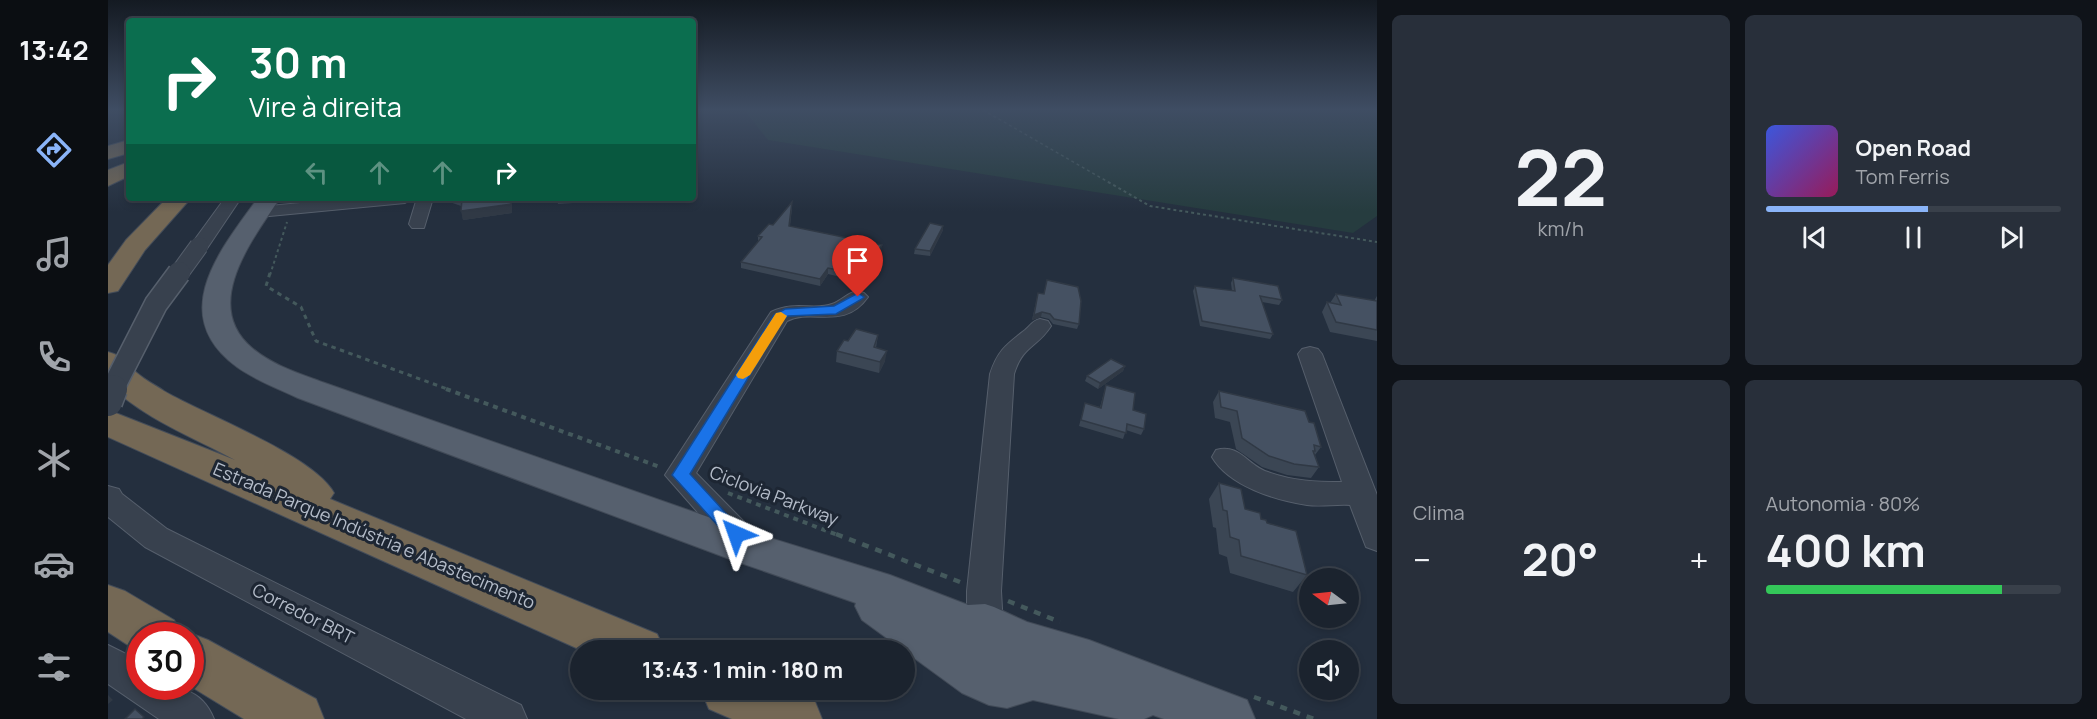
<!DOCTYPE html>
<html lang="pt">
<meta charset="utf-8">
<style>
body{margin:0;font-family:Manrope,sans-serif;background:#282f3a;color:#f1f3f6;height:100vh;display:flex;flex-direction:column;font-size:22px;white-space:nowrap}
*{box-sizing:border-box;margin:0}
p{font-size:20px;color:#a0a4aa}
.icon{flex:none;width:33px;height:33px;fill:none;stroke:currentColor;stroke-width:2;stroke-linecap:round;stroke-linejoin:round}
.map{position:relative;flex:1;overflow:hidden}
.details{display:flex;flex-direction:column;gap:15px;padding:15px;background:#0f1319;width:720px}
.details>*{flex:none}
.banner{position:absolute;left:18px;top:18px;width:570px;height:183px;border-radius:6px;box-shadow:0 3px 9px #0003,0 0 0 2px #39404a;background:#0b6e4f;color:#fff;overflow:hidden}
.needle{width:39px;rotate:285deg}
.buttons{position:absolute;left:1191px;top:568px;display:grid;gap:12px}
.buttons a{display:grid;place-items:center;width:60px;height:60px;border-radius:50%;background:#1b232e;box-shadow:0 3px 9px #0003,0 0 0 2px #39404a;font-size:30px}
.speed{position:absolute;left:18px;top:622px;display:flex;gap:12px;font-size:30px;font-weight:700;text-align:center}
.speed>*{display:grid;place-content:center;width:78px;height:78px;border-radius:50%;background:#1b232e;box-shadow:0 3px 9px #0003,0 0 0 2px #39404a;line-height:1}
.speed .limit{border:9px solid #d22;background:#fff;color:#111}
.pin{position:absolute;display:grid;place-items:center;width:51px;height:51px;color:#fff;margin:-62px -26px;border-radius:50% 50% 50% 0;rotate:-45deg;box-shadow:0 0 6px #0007}
.pin .icon{rotate:45deg}
.me{position:absolute;width:66px;margin:-33px;rotate:317deg;stroke-linejoin:round;filter:drop-shadow(0 0 4px #0008)}
.turn{display:flex;align-items:center;gap:21px;height:126px;padding:0 24px;font-size:27px}
.turn .icon{width:78px;height:78px;stroke-width:2.5}
.turn b{display:block;font-size:42px;line-height:51px}
.lanes{display:flex;align-items:center;height:57px;padding:0 24px;background:#0003;justify-content:center;gap:30px;direction:ltr}
.lanes .off{opacity:.35}
.big{font-size:45px;font-weight:700;line-height:1.1}
.details .tile{flex:1;display:flex;flex-direction:column;justify-content:center;gap:9px;min-width:0;padding:0 21px;border-radius:9px;background:#282f3a}
.details .dial{align-items:center;gap:0}
.dial b{font-size:78px;line-height:1}
.song{display:flex;align-items:center;gap:18px}
.cover{width:72px;height:72px;border-radius:9px;background:linear-gradient(135deg,hsl(230 70% 55%),hsl(330 70% 35%))}
.played{height:6px;border-radius:3px;background:linear-gradient(90deg,#8ab4f8 55%,#39404a 55%)}
.keys{display:flex;justify-content:space-around;direction:ltr}
.heat{display:flex;justify-content:space-between;align-items:center;font-size:33px;direction:ltr}
.charge{height:9px;border-radius:4px;background:linear-gradient(90deg,#34c759 80%,#39404a 0)}
.details .tiles{flex:1;display:grid;gap:15px;grid-template-columns:repeat(2,1fr)}
.trip{position:absolute;left:462px;top:640px;width:345px;height:60px;border-radius:30px;background:#1b232e;box-shadow:0 3px 9px #0003,0 0 0 2px #39404a;font-weight:700;line-height:60px;text-align:center}
main{display:flex;flex:1;min-height:0}
.menu{display:flex;flex-direction:column;width:108px;justify-content:space-around;align-items:center;background:#0b0e12;color:#a0a4aa}
.menu .icon{width:42px;height:42px}
.menu .selected{color:#8ab4f8}
.menu b{font-size:27px;color:#f1f3f6}
.map>svg:first-child{display:block}
.green{fill:#263c3f}
.lines{fill:none;stroke-linecap:round;stroke-linejoin:round}
.minor-casing{stroke:#565f6c;stroke-width:2}
.major-casing{stroke:#414a57;stroke-width:2}
.highway-casing{stroke:#434c59;stroke-width:2}
.path-far4{stroke:#44595c;stroke-width:1.5;stroke-dasharray:3 3;stroke-linecap:butt}
.path-far3{stroke:#44595c;stroke-width:2;stroke-dasharray:3 3;stroke-linecap:butt}
.path-far2{stroke:#44595c;stroke-width:3;stroke-dasharray:4.5 4.5;stroke-linecap:butt}
.path-far1{stroke:#44595c;stroke-width:4;stroke-dasharray:5 5;stroke-linecap:butt}
.path{stroke:#44595c;stroke-width:4.5;stroke-dasharray:7 7;stroke-linecap:butt}
.minor{fill:#38414e;fill-rule:evenodd}
.major{fill:#56606e;fill-rule:evenodd}
.highway{fill:#746855;fill-rule:evenodd}
.minor-bridge-far2-casing{stroke:#565f6c;stroke-width:20;stroke-linecap:butt}
.minor-bridge-far1-casing{stroke:#565f6c;stroke-width:25;stroke-linecap:butt}
.minor-bridge-casing{stroke:#565f6c;stroke-width:31;stroke-linecap:butt}
.minor-bridge-far2{stroke:#38414e;stroke-width:18}
.minor-bridge-far1{stroke:#38414e;stroke-width:22}
.minor-bridge{stroke:#38414e;stroke-width:28}
.wall{fill:#3b4654}
.shaded-wall{fill:#303945}
.building{fill:#455162;stroke:#303945;stroke-width:1.5}
.route{fill:#1a73e8;stroke:#114b97;stroke-width:1.5}
.slow{fill:#f59e0b}
.labels{text-anchor:middle;stroke-width:6;stroke-linejoin:round;paint-order:stroke}
.near-street-label{font-size:18px;fill:#b4bcc9;stroke:#1d2633}
</style>
<main>
<nav class="menu">
<b>13:42</b>
<svg class="icon selected" aria-label="directions" viewBox="0 0 24 24"><path d="M12 3l9 9-9 9-9-9zM9 14v-3h6M13 9l2 2-2 2"/></svg>
<svg class="icon" aria-label="music" viewBox="0 0 24 24"><path d="M9 18V5l10-2v13"/><circle cx="6" cy="18" r="3"/><circle cx="16" cy="16" r="3"/></svg>
<svg class="icon" aria-label="phone" viewBox="0 0 24 24"><path d="M5 4h4l2 5-3 2q2 4 5 5l2-3 5 2v4C11 20 4 13 5 4z"/></svg>
<svg class="icon" aria-label="climate" viewBox="0 0 24 24"><path d="M12 3v18M4 7l16 10M4 17L20 7"/></svg>
<svg class="icon" aria-label="car" viewBox="0 0 24 24"><path d="M5 17H2v-5l4-1 3-4h7l3 4 3 1v5h-3M9 17h6M6 11h13"/><circle cx="7" cy="17" r="2"/><circle cx="17" cy="17" r="2"/></svg>
<svg class="icon" aria-label="filters" viewBox="0 0 24 24"><path d="M4 7h16M4 17h16"/><circle cx="9" cy="7" r="2"/><circle cx="15" cy="17" r="2"/></svg>
</nav>
<div class="map">
<svg width="1269" height="719" viewBox="0 0 1269 719">
<rect width="100%" height="100%" fill="#242f3e"/>
<path class="green" d="M636,110H1269V216L1245,233L660,140Z"/>
<g class="lines">
<g class="minor-casing">
<path id="minor" d="M117,198H133L98,250H84L82,246Z
M244,198H305L297,203L151,217L145,216L142,212L145,208L151,207Z
M309,198H325L316,228H304L301,224Z
M749,291L756,293L760,297C736,331 704,308 679,321L588,473L652,538L656,547L652,556L640,560L628,556L557,475L663,312C687,300 706,311 724,304C733,301 739,293 749,291Z
M932,319L940,321L943,326C929,348 915,345 906,374L893,591L895,626L890,638L877,642L864,638L859,626V591L882,374C890,350 898,345 917,330C923,325 924,321 932,319Z
M1202,347L1210,349L1214,354L1269,495V551L1258,547L1242,505C1228,504 1213,507 1199,505C1167,500 1121,486 1104,457L1108,450C1132,443 1140,466 1160,472C1185,481 1208,482 1234,482L1190,354L1194,349Z
M0,486L11,489L14,494L59,529L413,705L419,719H358L37,547L0,517Z
M0,645L32,661V687C64,687 92,684 106,719H51L0,684Z"/>
</g>
<g class="major-casing">
<path id="major" d="M150,198H172C144,240 93,305 144,348C164,365 190,373 214,382L646,533L782,575L860,605L877,604L886,607L919,622L981,640L1139,700L1147,719H1056L1045,715L1036,719H1011L925,700L899,708L881,705L854,693L754,620L747,606L748,603L627,561L190,398C169,388 147,380 129,367C58,315 112,250 150,198Z"/>
</g>
<g class="highway-casing">
<path id="highway" d="M21,140V153L0,159V146Z
M21,162V176L0,186V170Z
M59,198H83L37,250L10,291L0,293V265L18,240Z
M0,352C14,355 18,364 29,373C37,380 47,385 56,391C97,415 205,455 226,493L222,499L549,634L557,651H475L0,437V410L127,460C85,437 34,418 0,383Z
M0,585L17,591L66,620L73,636H32V653L0,632Z
M82,633L100,640L208,699L216,719H136L82,686V636H73Z
M593,690H683L706,699L714,719H624L601,709Z"/>
</g>
<path class="path-far4" d="M875,110L1002,183"/>
<path class="path-far3" d="M1000,182L1042,206L1269,242
M162,275L179,222"/>
<path class="path-far2" d="M162,273L158,286L193,307L208,341L342,390"/>
<path class="path-far1" d="M338,389L552,467
M620,493L732,536"/>
<path class="path" d="M728,534L852,582
M900,601L952,622
M1146,697L1206,719"/>
<use href="#minor" class="minor"/>
<use href="#major" class="major"/>
<use href="#highway" class="highway"/>
<g class="minor-bridge-far2-casing">
<path id="minor-bridge-far2" d="M70,275L91,246"/>
</g>
<g class="minor-bridge-far1-casing">
<path id="minor-bridge-far1" d="M4,390L48,304L71,273"/>
</g>
<g class="minor-bridge-casing">
<path id="minor-bridge" d="M0,402L5,389"/>
</g>
<use href="#minor-bridge-far2" class="minor-bridge-far2"/>
<use href="#minor-bridge-far1" class="minor-bridge-far1"/>
<use href="#minor-bridge" class="minor-bridge"/>
</g>
<path class="wall" d="M335,198H404V213L355,220L353,206L336,200Z
M449,198H495V201L450,204Z
M684,208L682,226L773,251L754,282L720,274L712,286L633,268V262L650,242V236L665,225Z
M835,226V230L822,256L806,254L807,249Z
M1125,278L1174,300L1171,305L1154,302L1165,334L1162,339L1092,326L1085,291L1087,286L1124,291L1123,283Z
M939,280L971,324L969,329L945,324L941,319L933,317L924,320L930,293L936,294Z
M1228,294L1266,301L1269,296V341L1222,332L1214,312L1219,302L1222,303Z
M770,335L768,348L777,361L771,373L728,362L729,351L740,341Z
M1017,366L1015,371L990,389L977,381L979,376Z
M998,385L1025,410L1036,429L1033,435L1018,430L1015,439L971,426L977,403L992,407Z
M1111,391L1201,422L1213,447L1207,455L1211,467L1203,478L1179,475L1154,467L1128,449L1122,422L1107,418L1105,402Z
M1111,483L1137,509L1159,523L1199,575L1185,592L1122,573L1119,557L1111,554L1108,528L1105,527L1101,499Z"/>
<path class="shaded-wall" d="M403,198H404V213L355,220L353,211Z
M835,226V230L822,256V251Z
M774,245L773,251L754,282L755,275Z
M720,268V274L712,286V279Z
M934,312L933,317L924,320L926,315Z
M779,351L777,361L771,373L772,362Z
M1017,366L1015,371L990,389L992,383Z
M0,695L5,700L0,704Z"/>
<path class="building" d="M352,198H403V204L353,211L354,199Z
M684,202L681,226L774,245L755,275L720,268L712,279L633,262L654,237L650,236L661,224L665,225Z
M822,223L835,226L822,251L807,249Z
M1125,278L1170,286L1174,300L1152,296L1165,334L1094,321L1087,286L1127,291Z
M939,280L970,287L973,301L971,324L946,319L942,314L934,312L926,315L930,293L936,294Z
M1228,294L1269,301V330L1228,322L1219,302L1233,305Z
M748,329L770,335L766,347L779,351L772,362L729,351L736,340L740,341Z
M1003,359L1017,366L992,383L979,376Z
M998,385L1027,393L1025,410L1038,414L1036,429L1019,424L1018,433L973,420L977,403L993,408Z
M1111,391L1197,411L1201,422L1206,423L1213,447L1206,445L1207,451H1205L1211,467L1186,464L1161,456L1134,438L1129,411L1113,407Z
M1111,483L1133,489L1137,509L1152,513L1153,519L1158,520L1159,523L1188,531L1199,575L1133,556L1131,540L1122,537L1119,511L1115,510Z
M27,709L36,717L34,719H17Z"/>
<linearGradient id="sky" x2="0" y2="1"><stop stop-color="#141a22"/><stop offset="0.52" stop-color="#3f4d63"/><stop offset="1" stop-color="#3f4d63" stop-opacity="0"/></linearGradient>
<rect width="1269" height="211" fill="url(#sky)"/>
<path class="route" d="M750,293L756,297L754,299L728,314L680,316L675,320L582,474L637,534L634,539L628,541L622,539L564,475L666,315L677,309L726,306Z"/>
<path class="slow" d="M673,312L679,316L642,375L635,379L630,378L628,375L668,313Z"/>
<g class="labels">
<g class="near-street-label">
<text transform="translate(666 496) rotate(21)" y="6">Ciclovia Parkway</text>
<text transform="translate(266 536) rotate(23)" y="6">Estrada Parque Indústria e Abastecimento</text>
<text transform="translate(195 614) rotate(27)" y="6">Corredor BRT</text>
</g>
</g>
</svg>
<div class="buttons">
<a><svg class="needle" viewBox="-14 -14 28 28"><path d="M0-13l5 13h-10z" fill="#e53935"/><path d="M0 13l5-13h-10z" fill="#a0a4aa"/></svg></a>
<a><svg class="icon" aria-label="sound" viewBox="0 0 24 24"><path d="M4 9h4l5-4v14l-5-4H4zM17 9q2 3 0 6"/></svg></a>
</div>
<div class="speed"><div class="limit">30</div></div>
<div class="pin" style="left:750px;top:297px;background:#d93025"><svg class="icon" aria-label="arrive" viewBox="0 0 24 24"><path d="M6 21V4h12l-3 4 3 4H6"/></svg></div>
<svg class="me" style="left:628px;top:534px" viewBox="-20 -20 40 40"><path d="M0-17L14 15 0 8-14 15z" fill="#1a73e8" stroke="#fff" stroke-width="4"/></svg>
<div class="trip">13:43 · 1 min · 180 m</div>
<div class="banner">
<div class="turn"><svg class="icon" aria-label="right" viewBox="0 0 24 24"><path d="M7 20v-9h11M14 6l5 5-5 5"/></svg><div><b>30 m</b>Vire à direita</div></div>
<div class="lanes"><svg class="icon off" aria-label="left" viewBox="0 0 24 24"><path d="M17 20v-9H6M10 6l-5 5 5 5"/></svg><svg class="icon off" aria-label="ahead" viewBox="0 0 24 24"><path d="M12 20V5M6 11l6-6 6 6"/></svg><svg class="icon off" aria-label="ahead" viewBox="0 0 24 24"><path d="M12 20V5M6 11l6-6 6 6"/></svg><svg class="icon" aria-label="right" viewBox="0 0 24 24"><path d="M7 20v-9h11M14 6l5 5-5 5"/></svg></div>
</div>
</div>
<section class="details">
<div class="tiles">
<div class="tile dial"><b>22</b><p>km/h</p></div>
<div class="tile">
<div class="song"><i class="cover"></i><div><b>Open Road</b><p>Tom Ferris</p></div></div>
<div class="played"></div>
<div class="keys"><svg class="icon" aria-label="previous" viewBox="0 0 24 24"><path d="M18 5L8 12l10 7zM5 5v14"/></svg><svg class="icon" aria-label="pause" viewBox="0 0 24 24"><path d="M8 5v14M16 5v14"/></svg><svg class="icon" aria-label="next" viewBox="0 0 24 24"><path d="M6 5l10 7-10 7zM19 5v14"/></svg></div>
</div>
<div class="tile"><p>Clima</p>
<div class="heat"><a>−</a><b class="big">20°</b><a>+</a></div>
</div>
<div class="tile"><p>Autonomia · 80%</p><b class="big">400 km</b><div class="charge"></div></div>
</div>
</section>
</main>
